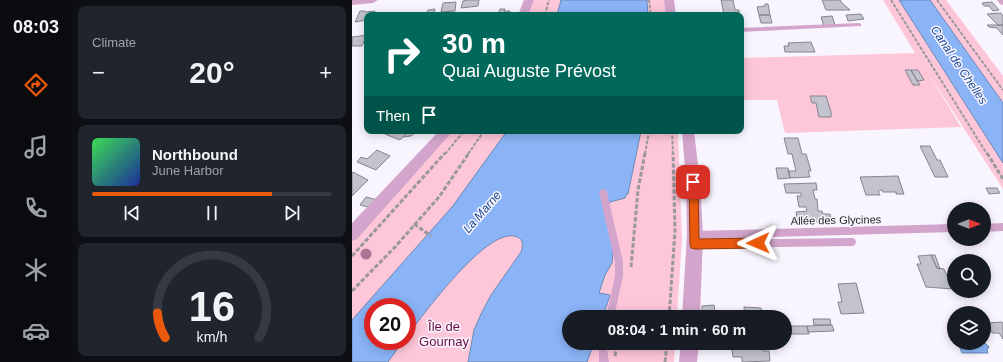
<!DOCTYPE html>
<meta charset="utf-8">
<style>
body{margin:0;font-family:Arial,sans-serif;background:#20242c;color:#f1f3f6;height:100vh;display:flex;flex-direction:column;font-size:15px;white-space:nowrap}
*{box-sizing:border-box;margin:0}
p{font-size:13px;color:#9ea1a6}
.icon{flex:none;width:22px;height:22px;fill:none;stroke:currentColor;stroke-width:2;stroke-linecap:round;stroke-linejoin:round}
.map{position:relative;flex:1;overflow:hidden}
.details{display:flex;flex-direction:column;gap:6px;padding:6px;background:#0d0f14;width:280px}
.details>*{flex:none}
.top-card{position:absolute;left:12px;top:12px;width:380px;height:122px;border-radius:8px;box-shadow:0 2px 10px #0003;background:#00695c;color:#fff;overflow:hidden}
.needle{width:26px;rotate:90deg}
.buttons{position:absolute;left:595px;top:202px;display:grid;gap:8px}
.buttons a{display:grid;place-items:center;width:44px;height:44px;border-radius:50%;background:#171b24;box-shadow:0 2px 10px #0003;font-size:20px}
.speed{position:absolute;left:12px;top:298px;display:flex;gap:8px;font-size:20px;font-weight:700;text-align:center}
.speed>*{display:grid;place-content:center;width:52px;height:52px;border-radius:50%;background:#171b24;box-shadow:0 2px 10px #0003;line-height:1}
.speed .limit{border:6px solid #d22;background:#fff;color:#111}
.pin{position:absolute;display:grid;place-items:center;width:34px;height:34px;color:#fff;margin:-17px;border-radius:8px;box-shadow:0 2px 6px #0006}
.me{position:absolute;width:44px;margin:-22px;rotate:269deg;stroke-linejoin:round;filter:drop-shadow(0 0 3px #0008)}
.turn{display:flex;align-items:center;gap:14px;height:84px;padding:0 12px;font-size:18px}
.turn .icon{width:52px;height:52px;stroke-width:2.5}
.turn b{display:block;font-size:28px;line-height:34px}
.then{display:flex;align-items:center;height:38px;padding:0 12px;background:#0003;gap:8px;font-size:15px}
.big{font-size:30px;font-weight:700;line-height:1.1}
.details .card{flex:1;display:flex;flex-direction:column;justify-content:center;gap:6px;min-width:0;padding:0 14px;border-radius:8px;background:#20242c}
.details .dial{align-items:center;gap:0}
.dial svg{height:104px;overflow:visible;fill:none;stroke:#363941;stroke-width:7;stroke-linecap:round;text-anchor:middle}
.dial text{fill:#f1f3f6;stroke:none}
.song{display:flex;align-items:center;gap:12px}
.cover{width:48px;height:48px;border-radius:6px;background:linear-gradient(135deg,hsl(130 70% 55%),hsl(230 70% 35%))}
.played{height:4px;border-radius:2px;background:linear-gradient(90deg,#ea580c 75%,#363941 75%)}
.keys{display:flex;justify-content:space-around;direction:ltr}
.heat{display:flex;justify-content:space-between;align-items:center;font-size:22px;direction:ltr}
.trip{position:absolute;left:210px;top:310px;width:230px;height:40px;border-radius:20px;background:#171b24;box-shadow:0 2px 10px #0003;font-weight:700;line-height:40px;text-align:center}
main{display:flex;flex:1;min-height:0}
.tabs{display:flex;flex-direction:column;width:72px;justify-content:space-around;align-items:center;background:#090b0e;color:#9ea1a6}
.tabs .icon{width:28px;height:28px}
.tabs .current{color:#ea580c}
.tabs b{font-size:18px;color:#f1f3f6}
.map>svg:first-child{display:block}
.green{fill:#fdc6d9}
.water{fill:#8ab4f6;stroke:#6a87b6}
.building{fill:#c2c3cc;stroke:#84858d}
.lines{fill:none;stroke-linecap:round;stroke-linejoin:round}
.path-far1{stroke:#9a979d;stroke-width:2;stroke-dasharray:3.5 1.5;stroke-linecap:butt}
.path{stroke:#9a979d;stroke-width:3;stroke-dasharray:4.5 2;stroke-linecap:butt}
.service{fill:#d3a5cc;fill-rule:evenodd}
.minor{fill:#d3a5cc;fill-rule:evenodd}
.tree{fill:#ac7495}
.route{fill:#ea580c;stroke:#983908}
.labels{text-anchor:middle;stroke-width:3;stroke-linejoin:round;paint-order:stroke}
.street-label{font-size:11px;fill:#211f22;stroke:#f9f5fe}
.water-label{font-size:12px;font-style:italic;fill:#154692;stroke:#f9f5fe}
.near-park-label{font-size:13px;fill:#6d0b3f;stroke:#f9f5fe}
</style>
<main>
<nav class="tabs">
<b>08:03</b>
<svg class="icon current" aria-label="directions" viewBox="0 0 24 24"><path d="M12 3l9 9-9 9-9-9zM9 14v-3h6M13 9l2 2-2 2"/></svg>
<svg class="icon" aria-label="music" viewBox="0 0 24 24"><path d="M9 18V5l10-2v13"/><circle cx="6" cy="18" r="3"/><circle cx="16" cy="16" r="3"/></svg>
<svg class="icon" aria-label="phone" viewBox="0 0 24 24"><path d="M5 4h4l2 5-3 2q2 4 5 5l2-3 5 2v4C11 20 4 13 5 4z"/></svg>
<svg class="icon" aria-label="climate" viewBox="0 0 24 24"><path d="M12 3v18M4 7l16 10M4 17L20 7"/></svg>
<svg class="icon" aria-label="car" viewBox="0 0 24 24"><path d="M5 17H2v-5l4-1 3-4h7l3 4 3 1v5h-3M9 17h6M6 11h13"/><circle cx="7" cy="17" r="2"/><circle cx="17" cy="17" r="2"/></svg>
</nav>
<section class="details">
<div class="card"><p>Climate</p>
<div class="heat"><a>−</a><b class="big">20°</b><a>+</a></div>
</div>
<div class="card">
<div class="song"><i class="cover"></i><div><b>Northbound</b><p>June Harbor</p></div></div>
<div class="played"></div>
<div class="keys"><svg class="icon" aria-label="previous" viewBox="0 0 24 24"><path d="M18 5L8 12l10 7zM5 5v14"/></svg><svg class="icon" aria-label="pause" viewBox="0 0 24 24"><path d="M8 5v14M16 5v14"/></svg><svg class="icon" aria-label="next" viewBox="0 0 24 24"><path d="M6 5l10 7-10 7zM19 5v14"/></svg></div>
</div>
<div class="card dial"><svg viewBox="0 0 100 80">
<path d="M14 69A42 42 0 1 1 86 69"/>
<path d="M14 69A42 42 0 0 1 8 50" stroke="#ea580c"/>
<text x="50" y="56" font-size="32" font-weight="700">16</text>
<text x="50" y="72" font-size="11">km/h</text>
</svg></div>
</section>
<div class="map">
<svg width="651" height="362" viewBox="0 0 651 362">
<rect width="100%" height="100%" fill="#f9f5fe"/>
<path class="green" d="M180,0H220L213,15H174Z
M295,0H312L315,15H296Z
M531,0H547L651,163V189L575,71L609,127L433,133L425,100H389V58L563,53Z
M578,0H594L651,76V103Z
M100,131H163L34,307H21L0,323V240Z
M289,131H326L330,238L325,317H251L258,296L247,293L253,275L260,263L256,206L258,202L270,199L276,194Z
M153,236H162L170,241L171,244L169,252L139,295L129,314L118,347L116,362H36L51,341H55V336C77,307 119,248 153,236Z
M242,343H323L322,362H235Z"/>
<path class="water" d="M209,0H295L296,15H205Z
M547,0H578L651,103V163Z
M155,131H289L276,194L274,195L273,198L258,202L256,206L261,253L260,263L253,275L247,293L258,295L251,317H217V343H242L235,362H116L122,330L129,314L139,295L169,252C171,246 172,240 165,237C137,224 71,315 55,336V307H21V341H51L36,362H0V320L100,207Z
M606,343H633L637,347L635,350L636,353H610Z"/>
<path class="building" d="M115,0H127L126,6L109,8L111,1Z
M369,0H381L383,10H387V13L372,14Z
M470,0H488L490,3L498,10H474Z
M104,2L103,11L89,12L91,3Z
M640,2L647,10L641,11L637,6H632L630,3Z
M413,4H416L418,15H407L405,7L413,6Z
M83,9L81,15H66L74,14L76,10Z
M148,9H153L152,11H158L157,15H146Z
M8,11H13V12L23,11L22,15H15V20L3,22Z
M649,13L651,16V25H646L635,14Z
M509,14L512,19L496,21L494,15Z
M407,15H418L420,23H409Z
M480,16L483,25L472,26L469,17Z
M635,25H651V35L645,28L637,27Z
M15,35L10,46H0V37Z
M459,42L463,52H433L432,46H437L436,43Z
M553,70H559L568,85H561Z
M559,70H566L572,80L565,81Z
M458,96H474L479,112V117H467L464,103H460Z
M36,131H57L48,140L33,134Z
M57,131H65L59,136L51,137Z
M432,138H446L450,154H454L459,171H456L458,177L438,178L436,171H444L440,154H436Z
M568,146H578L585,160H588L596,177H583Z
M25,150L38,156L24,170L5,162L9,157L15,159Z
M424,168H436L438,178L426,179Z
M1,172L16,180L0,196V173Z
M546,176L552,194H544V192H531L530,190L526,191L528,195H514L508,177Z
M464,183L465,190H461L463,199H465L466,211H470L471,214H478L480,222H446L444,212L455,211L454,207H447L445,196H449V193H434L432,184Z
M634,188H645L648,193L637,194Z
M14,197L26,200L19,208L8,205Z
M579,255L585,268L592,269L601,289L574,287L565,264H569L566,256Z
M579,255H583L588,269L585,268Z
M504,283L512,313L489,314L486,302H490L486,284Z
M362,305L364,317H387H350V306Z
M392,307L409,308L410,317H393Z
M461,319H478L479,325H462Z
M650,322L651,324V339L647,333H640L636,323Z
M480,325L482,331L456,332L455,326Z
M433,326H455L457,334H433Z
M388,343H410L411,351H417L418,361L390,362V357H381L379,344Z"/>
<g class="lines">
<path class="path-far1" d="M297,0L299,15
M539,0L635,154
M585,0L651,90
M193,15L197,0
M320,131L321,154
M93,154L112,131
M116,154L132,131
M293,154L297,131"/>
<path class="path" d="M635,153L651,179
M62,224L79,236
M0,256L93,153
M279,267L286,190L293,153
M0,291L43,247L87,197L117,153
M317,317L323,231L321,153
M263,356L265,343
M313,362L315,343"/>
<path class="service" d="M507,23L509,24V26L389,32V28Z
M251,189L254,190L255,192L271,262V276L262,317H254L263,276V262L247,192L248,190Z
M651,223V231L632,232V224Z
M602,224V232L343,239L340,238L339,235L340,232L343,231Z
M500,238L503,239L504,242L503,245L500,246L343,248L340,247L339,244L340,241L343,240Z
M248,343H256L255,349L257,362H247V349Z"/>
<path class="minor" d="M0,0H26L21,3L0,5Z
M172,0H182L176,15H166Z
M312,0H322L324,15H314Z
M645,0H651V5L648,4Z
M87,131H101L5,239L0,241V223Z
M330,131H342L348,182L351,235L348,317H330L335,235L334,182Z
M329,343H347L345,362H327Z"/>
</g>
<circle class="tree" cx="14" cy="254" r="5.5"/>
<path class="route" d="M341,178L345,179L346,182L347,239L406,238L409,240L411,243L409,247L406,248L343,249L339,248L338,244L337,182L338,179Z"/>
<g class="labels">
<g class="street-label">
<text transform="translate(484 220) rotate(-1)" y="4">Allée des Glycines</text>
</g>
<g class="water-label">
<text transform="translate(607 65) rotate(56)" y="4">Canal de Chelles</text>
<text transform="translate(130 212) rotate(-49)" y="4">La Marne</text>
</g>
<g class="near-park-label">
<text x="92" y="331">Île de<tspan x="92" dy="15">Gournay</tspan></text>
</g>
</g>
</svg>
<div class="buttons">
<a><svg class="needle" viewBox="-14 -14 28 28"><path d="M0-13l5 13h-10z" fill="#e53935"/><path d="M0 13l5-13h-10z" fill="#9ea1a6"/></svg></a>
<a><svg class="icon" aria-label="search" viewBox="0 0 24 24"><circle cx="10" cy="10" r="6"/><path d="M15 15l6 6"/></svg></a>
<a><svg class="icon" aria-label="layers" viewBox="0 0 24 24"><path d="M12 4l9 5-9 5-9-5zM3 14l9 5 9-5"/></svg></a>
</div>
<div class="speed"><div class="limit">20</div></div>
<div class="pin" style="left:341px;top:182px;background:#d93025"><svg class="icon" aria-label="arrive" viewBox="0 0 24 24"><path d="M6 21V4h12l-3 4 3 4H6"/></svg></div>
<svg class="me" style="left:406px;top:243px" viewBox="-20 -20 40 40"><path d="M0-17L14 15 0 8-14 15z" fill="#ea580c" stroke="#fff" stroke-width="4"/></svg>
<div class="trip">08:04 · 1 min · 60 m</div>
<div class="top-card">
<div class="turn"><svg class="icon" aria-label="right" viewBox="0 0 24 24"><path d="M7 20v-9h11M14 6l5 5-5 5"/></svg><div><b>30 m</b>Quai Auguste Prévost</div></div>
<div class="then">Then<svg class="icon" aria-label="arrive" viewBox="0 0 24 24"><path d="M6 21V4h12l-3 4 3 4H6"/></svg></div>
</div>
</div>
</main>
